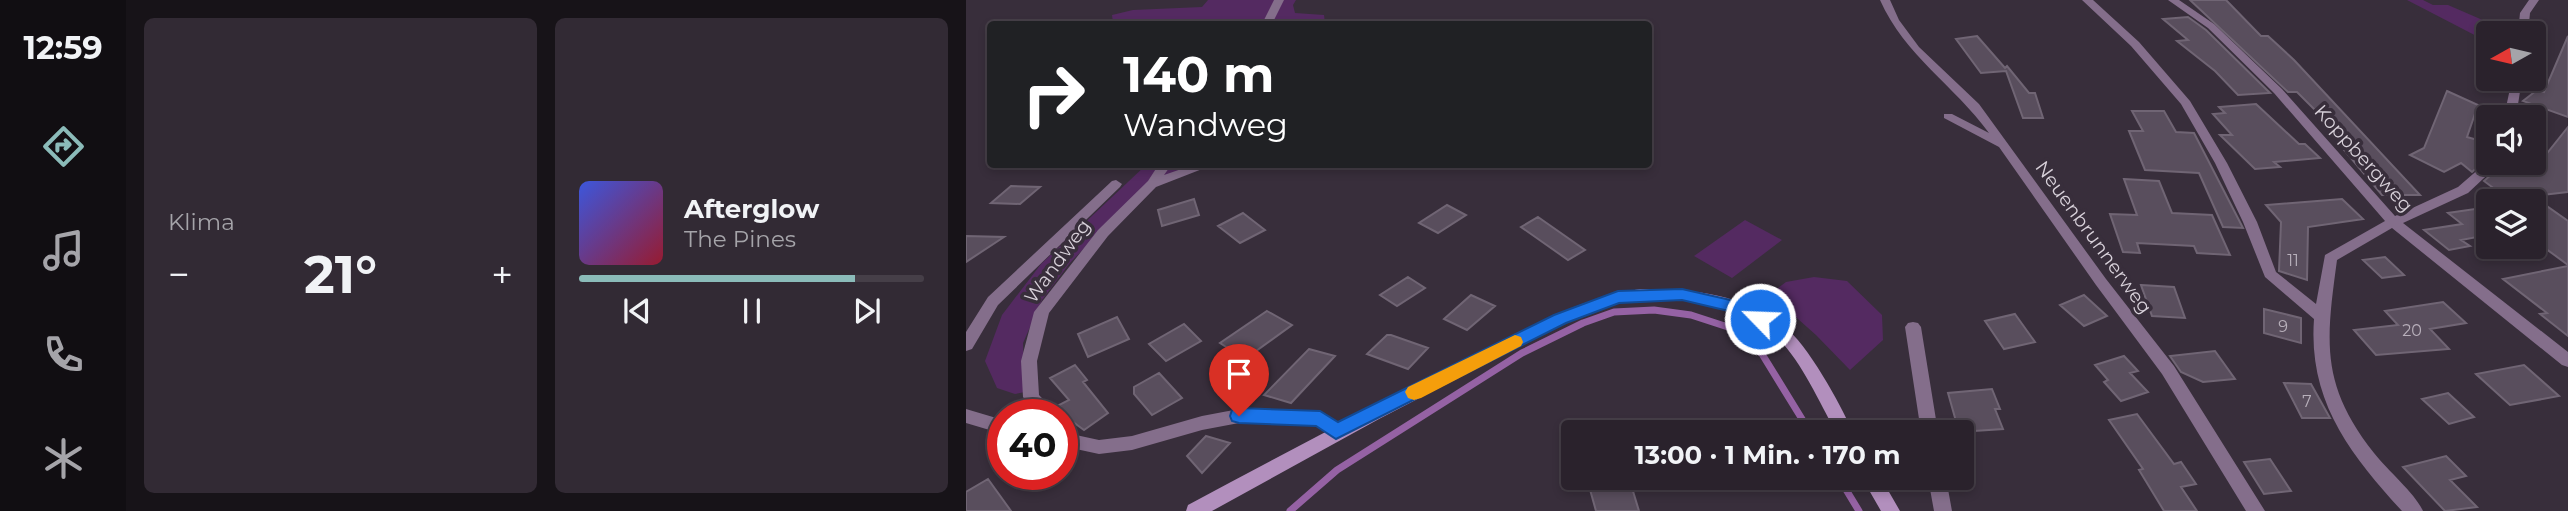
<!DOCTYPE html>
<html lang="de">
<meta charset="utf-8">
<style>
body{margin:0;font-family:Montserrat,sans-serif;background:#322a34;color:#f1f3f6;height:100vh;display:flex;flex-direction:column;font-size:26px;white-space:nowrap}
*{box-sizing:border-box;margin:0}
p{font-size:23px;color:#a5a4a9}
.icon{flex:none;width:38px;height:38px;fill:none;stroke:currentColor;stroke-width:2;stroke-linecap:round;stroke-linejoin:round}
.map{position:relative;flex:1;overflow:hidden}
.side{display:flex;flex-direction:column;gap:18px;padding:18px;background:#171318;width:840px}
.side>*{flex:none}
.top-card{position:absolute;left:21px;top:21px;width:665px;height:147px;border-radius:7px;box-shadow:0 4px 10px #0003,0 0 0 2px #463f48;background:#202124;color:#fff;overflow:hidden}
.needle{width:46px;rotate:262deg}
.tools{position:absolute;left:1510px;top:21px;display:grid;gap:14px}
.tools a{display:grid;place-items:center;width:70px;height:70px;border-radius:7px;background:#2a222c;box-shadow:0 4px 10px #0003,0 0 0 2px #463f48;font-size:35px}
.speed{position:absolute;left:21px;top:399px;display:flex;gap:14px;font-size:35px;font-weight:700;text-align:center}
.speed>*{display:grid;place-content:center;width:91px;height:91px;border-radius:50%;background:#2a222c;box-shadow:0 4px 10px #0003,0 0 0 2px #463f48;line-height:1}
.speed .limit{border:10px solid #d22;background:#fff;color:#111}
.pin{position:absolute;display:grid;place-items:center;width:60px;height:60px;color:#fff;margin:-72px -30px;border-radius:50% 50% 50% 0;rotate:-45deg;box-shadow:0 0 7px #0007}
.pin .icon{rotate:45deg}
.me{position:absolute;width:77px;margin:-38px;rotate:294deg;stroke-linejoin:round;filter:drop-shadow(0 0 5px #0008)}
.turn{display:flex;align-items:center;gap:24px;height:147px;padding:0 21px;font-size:32px}
.turn .icon{width:91px;height:91px;stroke-width:2.5}
.turn b{display:block;font-size:49px;line-height:60px}
.big{font-size:52px;font-weight:700;line-height:1.1}
.side .widget{flex:1;display:flex;flex-direction:column;justify-content:center;gap:10px;min-width:0;padding:0 24px;border-radius:10px;background:#322a34}
.song{display:flex;align-items:center;gap:21px}
.cover{width:84px;height:84px;border-radius:10px;background:linear-gradient(135deg,hsl(230 70% 55%),hsl(350 70% 35%))}
.played{height:7px;border-radius:4px;background:linear-gradient(90deg,#8bbbb9 80%,#463f48 80%)}
.keys{display:flex;justify-content:space-around;direction:ltr}
.heat{display:flex;justify-content:space-between;align-items:center;font-size:38px;direction:ltr}
.side .tiles{flex:1;display:grid;gap:18px;grid-template-columns:repeat(2,1fr)}
.trip{position:absolute;left:595px;top:420px;width:413px;height:70px;border-radius:7px;background:#2a222c;box-shadow:0 4px 10px #0003,0 0 0 2px #463f48;font-weight:700;line-height:70px;text-align:center}
main{display:flex;flex:1;min-height:0}
.menu{display:flex;flex-direction:column;width:126px;justify-content:space-around;align-items:center;background:#110e12;color:#a5a4a9}
.menu .icon{width:49px;height:49px}
.menu .active{color:#8bbbb9}
.menu b{font-size:32px;color:#f1f3f6}
.map>svg:first-child{display:block}
.green{fill:#542a61}
.lines{fill:none;stroke-linecap:round;stroke-linejoin:round}
.stream{stroke:#9562a4;stroke-width:7}
.building{fill:#594e5d;stroke:#706574;stroke-width:2}
.street{fill:#846e8b;fill-rule:evenodd}
.secondary{fill:#b28fbd;fill-rule:evenodd}
.route{fill:#1a73e8;stroke:#114b97;stroke-width:2}
.slow{fill:#f59e0b}
.labels{text-anchor:middle;stroke-width:7;stroke-linejoin:round;paint-order:stroke}
.number-label{font-size:16px;fill:#b8b0bb}
.street-label{font-size:19px;fill:#d8d1da;stroke:#382e3b}
</style>
<main>
<nav class="menu">
<b>12:59</b>
<svg class="icon active" aria-label="directions" viewBox="0 0 24 24"><path d="M12 3l9 9-9 9-9-9zM9 14v-3h6M13 9l2 2-2 2"/></svg>
<svg class="icon" aria-label="music" viewBox="0 0 24 24"><path d="M9 18V5l10-2v13"/><circle cx="6" cy="18" r="3"/><circle cx="16" cy="16" r="3"/></svg>
<svg class="icon" aria-label="phone" viewBox="0 0 24 24"><path d="M5 4h4l2 5-3 2q2 4 5 5l2-3 5 2v4C11 20 4 13 5 4z"/></svg>
<svg class="icon" aria-label="climate" viewBox="0 0 24 24"><path d="M12 3v18M4 7l16 10M4 17L20 7"/></svg>
</nav>
<section class="side">
<div class="tiles">
<div class="widget"><p>Klima</p>
<div class="heat"><a>−</a><b class="big">21°</b><a>+</a></div>
</div>
<div class="widget">
<div class="song"><i class="cover"></i><div><b>Afterglow</b><p>The Pines</p></div></div>
<div class="played"></div>
<div class="keys"><svg class="icon" aria-label="previous" viewBox="0 0 24 24"><path d="M18 5L8 12l10 7zM5 5v14"/></svg><svg class="icon" aria-label="pause" viewBox="0 0 24 24"><path d="M8 5v14M16 5v14"/></svg><svg class="icon" aria-label="next" viewBox="0 0 24 24"><path d="M6 5l10 7-10 7zM19 5v14"/></svg></div>
</div>
</div>
</section>
<div class="map">
<svg width="1602" height="511" viewBox="0 0 1602 511">
<rect width="100%" height="100%" fill="#382e3b"/>
<path class="green" d="M242,0H330L327,5L329,13L358,15L359,23H147L146,15L167,10L236,7Z
M1441,0H1457L1467,5H1482L1542,31V33H1522V42Z
M180,165H229L180,184L103,264L76,300L57,343L59,392L49,394L31,388L19,361L36,315L75,264Z
M779,220L816,240L766,278L728,256Z
M848,277L881,281L916,315L917,340L884,370L850,335L804,294L820,282Z"/>
<g class="lines">
<path class="stream" d="M873,478L893,511
M324,511L371,470L556,353L617,323L648,312L688,310L725,315L768,329L796,354L844,432"/>
</g>
<path class="building" d="M1224,0H1260L1295,36H1302L1328,60L1454,195H1416L1379,151H1390L1331,92H1322Z
M1222,17L1240,30L1304,93L1272,95L1249,71L1211,41L1222,40L1197,19Z
M1011,36L1039,68L1041,66L1063,93H1069L1077,118H1057L1040,71L1015,73L990,39Z
M1602,36V117L1557,101L1571,90L1578,92Z
M1481,91L1512,105L1501,137L1522,143V158L1506,172L1495,163L1478,172L1444,155L1458,148Z
M1290,104L1333,144H1339L1354,158L1308,162L1314,167L1289,169L1254,135H1266L1247,114L1259,113L1253,107Z
M1166,111H1198L1210,132L1228,133L1277,228L1257,227L1233,173L1179,170L1163,131H1177Z
M1602,127V192L1568,196V192L1538,196L1518,181L1526,174L1549,171L1554,175L1578,157Z
M1158,179L1193,181L1206,213L1246,215L1264,255L1231,253L1228,246L1171,243L1174,253L1157,252L1144,214L1171,215Z
M45,186L74,187L54,204L25,203Z
M1568,197L1602,221V265L1568,240Z
M228,199L233,215L196,226L192,210Z
M1376,199L1397,219L1342,227L1341,280L1313,271L1315,222L1300,205Z
M481,205L500,215L472,233L453,223Z
M1509,209L1522,218V235L1495,240L1504,246L1483,250L1458,230L1496,224L1482,213Z
M277,213L299,230L274,243L252,226Z
M572,217L619,250L602,260L555,227Z
M0,236L38,237L0,262Z
M1419,257L1438,275L1416,278L1397,260Z
M1602,266V336L1574,314L1581,313L1537,279Z
M442,277L459,288L431,306L414,295Z
M1175,285L1208,287L1219,318L1186,316Z
M505,295L529,306L501,330L478,319Z
M1118,295L1141,316L1118,326L1094,305Z
M1477,302L1500,323L1464,329L1483,349L1410,355L1388,330L1432,325L1419,311Z
M1298,309L1335,318V343L1298,333Z
M301,311L326,325L279,359L254,343Z
M1049,314L1069,342L1038,349L1019,321Z
M151,317L163,339L122,357L112,334Z
M218,324L235,341L200,361L183,344Z
M421,335H425L462,348L442,369L401,354Z
M343,349L369,356L325,403L298,395Z
M1249,351L1269,379L1237,382L1215,372L1204,356Z
M1158,356L1172,371L1164,373L1182,392L1155,401L1138,382L1142,380L1129,365Z
M109,365L121,380L117,382L142,413L118,430L103,419L93,405L103,400L84,378Z
M1558,365L1593,396L1544,405L1510,374Z
M193,373L216,398L186,415L168,394V387Z
M1318,383L1345,384L1364,418H1336Z
M1026,389L1034,409H1029L1037,429L993,432L982,393Z
M1482,393L1508,417L1483,424L1456,399Z
M1171,414L1208,464L1215,462L1230,484L1215,487L1231,511H1198L1173,470L1177,469L1143,420Z
M240,436L264,443L236,473L221,456Z
M1480,456L1500,476L1484,480L1511,507L1479,511L1437,467Z
M1304,459L1325,491L1298,494L1278,462Z
M649,478H663L673,511H630L623,486Z
M22,479L45,511H0V492Z"/>
<g class="lines">
<path class="street" d="M308,0H318L306,24H296Z
M914,0H924L933,20L953,47L1013,104L1140,279L1208,366L1299,511H1280L1196,374L1130,285L1033,147L978,118V114H986L1023,133C988,85 939,56 914,0Z
M1116,0H1127L1173,42L1224,101L1261,163L1291,222L1310,272L1350,304L1359,255L1419,221L1308,93L1242,28L1202,0H1213L1248,24L1316,89L1429,216L1492,187L1522,161L1534,163L1502,193L1437,223L1602,352V367L1596,365L1426,228L1371,260C1360,342 1354,384 1408,453C1422,471 1449,493 1457,511H1436C1384,454 1342,401 1348,319L1299,277L1277,222L1249,163L1215,104L1165,46Z
M1563,0H1573L1564,13L1562,33H1552L1554,13Z
M1546,79H1556L1550,117H1538Z
M193,164H206L198,175L230,164H249L190,187L142,236L83,313L71,361L73,395L92,415H73L57,397L55,361L68,312L132,230L182,181Z
M150,180L156,184L154,187L32,305L6,349L0,351V332L22,297L146,181Z
M947,322L952,323L955,327L972,432H955L939,327L942,323Z
M0,409L37,420V434L0,423Z
M273,409L354,412L377,427L380,432L377,437L371,439L350,426L273,423L236,430L166,450L133,454L96,446V432L133,440L166,436L236,416Z
M962,478H980L986,511H968Z"/>
<path class="secondary" d="M674,289C722,288 778,294 817,325C843,346 873,402 887,432H870C852,400 837,364 811,337C774,300 707,294 659,302C641,305 624,312 608,318L413,419L246,511H220L222,505C315,455 408,406 502,359C558,331 611,298 674,289Z
M896,478H915L934,511H915Z"/>
</g>
<path class="route" d="M716,289L782,304L803,319L794,325L771,313L716,300L653,303L600,323L370,439L350,426L273,423L266,421L264,416L266,410L273,408L354,411L372,422L588,315L652,291Z"/>
<path class="slow" d="M549,335L555,337L557,342L555,346L455,398L448,400L442,398L439,392L442,387Z"/>
<g class="labels">
<g class="number-label">
<text x="1327" y="266">11</text>
<text x="1317" y="332">9</text>
<text x="1446" y="336">20</text>
<text x="1341" y="407">7</text>
</g>
<g class="street-label">
<text transform="translate(1398 158) rotate(48)" y="7">Koppbergweg</text>
<text transform="translate(1128 237) rotate(54)" y="7">Neuenbrunnerweg</text>
<text transform="translate(91 261) rotate(-54)" y="7">Wandweg</text>
</g>
</g>
</svg>
<div class="tools">
<a><svg class="needle" viewBox="-14 -14 28 28"><path d="M0-13l5 13h-10z" fill="#e53935"/><path d="M0 13l5-13h-10z" fill="#a5a4a9"/></svg></a>
<a><svg class="icon" aria-label="sound" viewBox="0 0 24 24"><path d="M4 9h4l5-4v14l-5-4H4zM17 9q2 3 0 6"/></svg></a>
<a><svg class="icon" aria-label="layers" viewBox="0 0 24 24"><path d="M12 4l9 5-9 5-9-5zM3 14l9 5 9-5"/></svg></a>
</div>
<div class="speed"><div class="limit">40</div></div>
<div class="pin" style="left:273px;top:416px;background:#d93025"><svg class="icon" aria-label="arrive" viewBox="0 0 24 24"><path d="M6 21V4h12l-3 4 3 4H6"/></svg></div>
<svg class="me" style="left:794px;top:319px" viewBox="-20 -20 40 40"><circle r="17" fill="#1a73e8" stroke="#fff" stroke-width="3"/><path d="M0-11L8 9 0 5-8 9z" fill="#fff"/></svg>
<div class="trip">13:00 · 1 Min. · 170 m</div>
<div class="top-card">
<div class="turn"><svg class="icon" aria-label="right" viewBox="0 0 24 24"><path d="M7 20v-9h11M14 6l5 5-5 5"/></svg><div><b>140 m</b>Wandweg</div></div>
</div>
</div>
</main>
